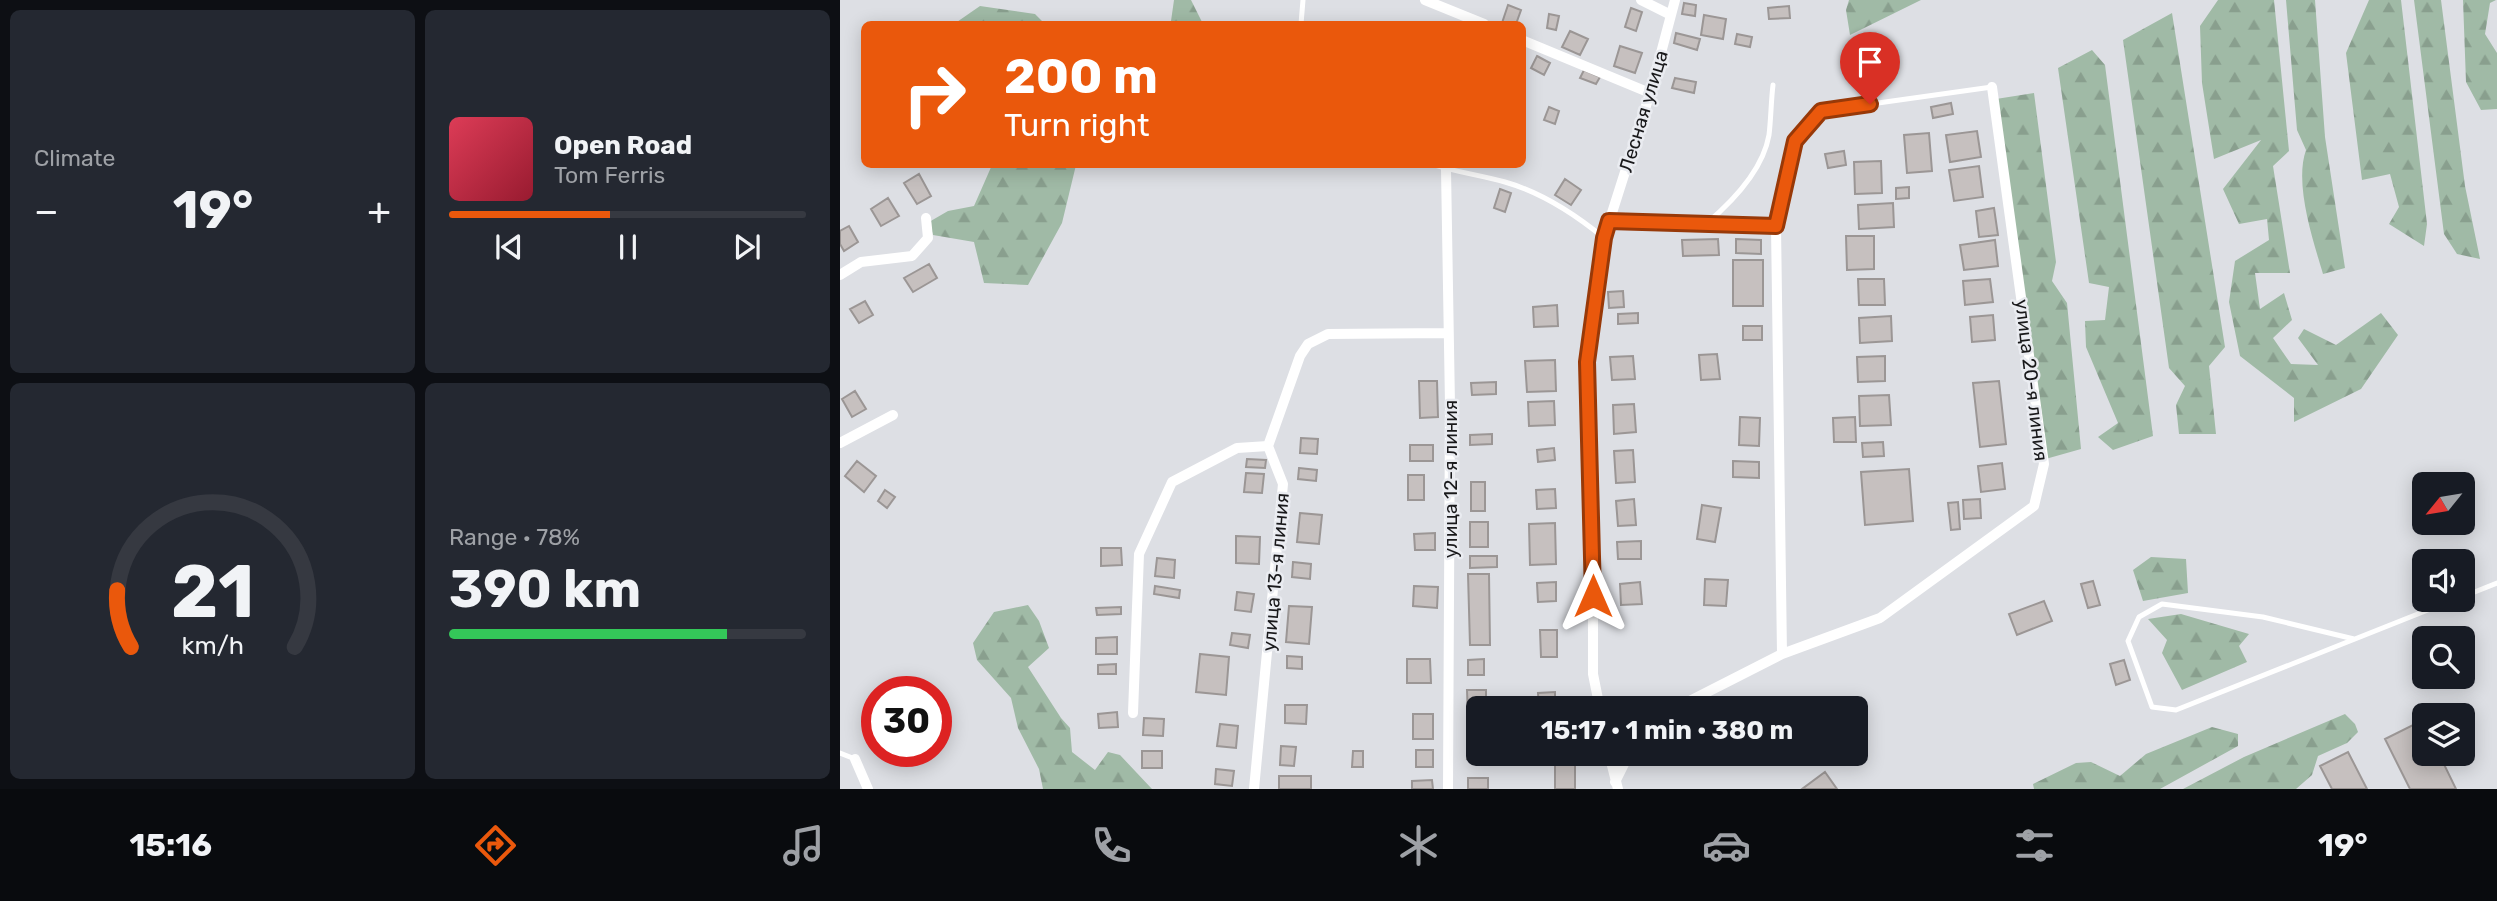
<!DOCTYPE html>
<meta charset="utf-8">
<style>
body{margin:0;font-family:Rubik,sans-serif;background:#242831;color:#f1f3f6;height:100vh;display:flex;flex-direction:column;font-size:26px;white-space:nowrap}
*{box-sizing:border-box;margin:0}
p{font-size:23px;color:#9ea1a6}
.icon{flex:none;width:38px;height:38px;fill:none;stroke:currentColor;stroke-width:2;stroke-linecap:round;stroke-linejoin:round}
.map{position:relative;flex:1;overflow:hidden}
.panel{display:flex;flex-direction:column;gap:10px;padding:10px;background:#0d0f14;width:840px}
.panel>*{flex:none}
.top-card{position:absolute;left:21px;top:21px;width:665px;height:147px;border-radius:10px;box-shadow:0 4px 18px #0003;background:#ea580c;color:#fff;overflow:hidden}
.needle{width:46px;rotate:240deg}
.fabs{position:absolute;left:1572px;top:472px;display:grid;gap:14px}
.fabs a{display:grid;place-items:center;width:63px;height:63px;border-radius:10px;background:#171b24;box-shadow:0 4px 18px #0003;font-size:35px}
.speed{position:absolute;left:21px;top:676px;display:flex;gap:14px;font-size:35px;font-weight:700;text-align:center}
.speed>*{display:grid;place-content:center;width:91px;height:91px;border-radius:50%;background:#171b24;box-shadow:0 4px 18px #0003;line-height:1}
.speed .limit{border:10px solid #d22;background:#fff;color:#111}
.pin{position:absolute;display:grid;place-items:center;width:60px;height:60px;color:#fff;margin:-72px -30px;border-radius:50% 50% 50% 0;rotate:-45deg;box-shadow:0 0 7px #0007}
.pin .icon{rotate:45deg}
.me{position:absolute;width:77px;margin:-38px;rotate:0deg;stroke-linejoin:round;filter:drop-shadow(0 0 5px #0008)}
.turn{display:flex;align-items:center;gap:24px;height:147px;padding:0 28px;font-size:32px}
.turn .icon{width:91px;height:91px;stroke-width:2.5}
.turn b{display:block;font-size:49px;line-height:60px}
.big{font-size:52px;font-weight:700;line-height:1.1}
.panel .tile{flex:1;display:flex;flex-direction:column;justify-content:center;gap:10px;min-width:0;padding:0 24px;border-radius:10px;background:#242831}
.panel .dial{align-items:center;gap:0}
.dial svg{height:182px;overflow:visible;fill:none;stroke:#363941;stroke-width:7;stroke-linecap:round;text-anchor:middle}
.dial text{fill:#f1f3f6;stroke:none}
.song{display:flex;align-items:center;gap:21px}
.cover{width:84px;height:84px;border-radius:10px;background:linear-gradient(135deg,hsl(350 70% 55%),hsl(350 70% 35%))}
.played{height:7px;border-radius:4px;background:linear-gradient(90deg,#ea580c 45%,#363941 45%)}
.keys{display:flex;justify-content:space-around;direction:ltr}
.heat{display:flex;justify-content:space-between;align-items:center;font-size:38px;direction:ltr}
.charge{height:10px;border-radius:5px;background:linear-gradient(90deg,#34c759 78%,#363941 0)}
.panel .tiles{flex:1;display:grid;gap:10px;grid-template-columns:repeat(2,1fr)}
.trip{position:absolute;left:626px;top:696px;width:402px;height:70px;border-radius:10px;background:#171b24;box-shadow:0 4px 18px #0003;font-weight:700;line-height:70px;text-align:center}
.tabs{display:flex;height:112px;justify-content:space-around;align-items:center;background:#090b0e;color:#9ea1a6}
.tabs .icon{width:49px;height:49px}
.tabs .selected{color:#ea580c}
.tabs b{font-size:32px;color:#f1f3f6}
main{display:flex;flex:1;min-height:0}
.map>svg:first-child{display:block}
.forest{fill:url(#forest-firs)}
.building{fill:#c6c0bf;stroke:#9b9695;stroke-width:2}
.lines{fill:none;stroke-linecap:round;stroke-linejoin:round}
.service{stroke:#fff;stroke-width:5}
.minor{stroke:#fff;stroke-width:10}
.route-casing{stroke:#983908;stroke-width:18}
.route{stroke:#ea580c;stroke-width:12}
.labels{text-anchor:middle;stroke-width:5;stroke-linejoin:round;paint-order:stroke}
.street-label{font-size:19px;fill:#19191b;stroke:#eaecf1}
</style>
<main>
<section class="panel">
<div class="tiles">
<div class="tile"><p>Climate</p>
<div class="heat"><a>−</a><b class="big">19°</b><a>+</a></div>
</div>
<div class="tile">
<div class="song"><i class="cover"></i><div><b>Open Road</b><p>Tom Ferris</p></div></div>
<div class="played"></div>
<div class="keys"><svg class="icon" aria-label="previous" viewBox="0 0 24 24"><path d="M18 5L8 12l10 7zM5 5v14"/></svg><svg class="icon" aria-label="pause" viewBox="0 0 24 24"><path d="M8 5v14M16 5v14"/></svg><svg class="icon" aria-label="next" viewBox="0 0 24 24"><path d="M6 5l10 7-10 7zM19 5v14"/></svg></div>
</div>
<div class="tile dial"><svg viewBox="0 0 100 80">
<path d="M14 69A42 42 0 1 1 86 69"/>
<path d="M14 69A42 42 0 0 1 8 44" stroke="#ea580c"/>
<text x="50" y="56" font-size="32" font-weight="700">21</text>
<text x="50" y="72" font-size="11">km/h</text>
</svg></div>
<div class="tile"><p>Range · 78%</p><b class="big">390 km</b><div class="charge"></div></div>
</div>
</section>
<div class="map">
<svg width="1657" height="789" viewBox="0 0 1657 789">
<defs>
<pattern id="forest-firs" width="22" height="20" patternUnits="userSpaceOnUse" patternTransform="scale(1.75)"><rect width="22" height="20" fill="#a0baa6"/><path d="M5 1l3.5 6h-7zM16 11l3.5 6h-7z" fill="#899f8e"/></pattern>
</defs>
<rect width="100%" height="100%" fill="#dddfe4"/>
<path class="forest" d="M334,0H351L363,24H337L331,21Z
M1009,0H1081L1010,35L1006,10Z
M1378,0H1434L1449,151L1433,166L1450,273H1415L1420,309L1444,293L1452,320L1433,338L1451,364L1478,365L1458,338L1464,329L1496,345L1541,313L1558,335L1521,389L1454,422V398L1400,356L1389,302L1395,261L1429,240L1427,219L1399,224L1383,189L1421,140L1374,159L1362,83L1360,26Z
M1446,0H1475L1485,137L1505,268L1483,274C1473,240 1454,184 1466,150L1457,130Z
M1529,0H1561L1587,224L1584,246L1549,224L1559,207L1550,174L1522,180L1506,53Z
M1574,0H1601L1625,186L1640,259L1617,254L1604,234Z
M1623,0H1656L1650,3L1645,34L1657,53V109L1641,110L1626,82Z
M140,6L195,14L205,24H114Z
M1332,13L1385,347L1369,366L1376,434H1339L1336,405L1345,386L1329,368L1283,40Z
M1252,50L1265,65L1313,436L1273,450L1258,437L1278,423L1246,347L1245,321L1265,320L1269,287L1249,283L1218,68Z
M1194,93L1216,262L1212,281L1227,303L1241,449L1202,460L1156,99Z
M152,165H236L222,223L188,285L144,283L134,242L93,235L89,222L108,211L134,206Z
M1311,557L1346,559L1348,593L1303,601L1293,570Z
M188,605L199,621L209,648L188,667L221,718L230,728L232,752L255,770L268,752L280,755L312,789H203L199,769L178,728L171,698L137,660L133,643L154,612Z
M1341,614L1409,634L1399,646L1407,662L1342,690L1322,653L1327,640L1308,619Z
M1505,714L1515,724L1518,732L1507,743L1478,756L1472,775L1456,789H1343L1404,757Z
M1372,727L1398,734V746L1320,789H1194L1193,784L1236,763L1251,762L1280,776L1306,754Z"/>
<path class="building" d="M844,3L856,5L855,16L842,14Z
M668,5L681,10L676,24L662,23Z
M949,6L950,18L929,19L928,8Z
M791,8L802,12L796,31L785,27Z
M709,14L719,16L716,30L707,28Z
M864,15L886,19L883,39L861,35Z
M730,31L748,39L740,55L722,47Z
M836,33L860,39L857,50L834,43Z
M897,34L912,37L910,47L895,44Z
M780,46L802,53L795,73L774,66Z
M697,56L710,63L704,75L691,68Z
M744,70L760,77L756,84L740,78Z
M835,78L856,82L854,93L832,88Z
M1111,103L1113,114L1093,118L1091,107Z
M709,107L719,111L715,124L704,120Z
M1137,131L1141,157L1110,162L1106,135Z
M1089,133L1092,171L1067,173L1064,135Z
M1004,151L1006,165L988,168L985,154Z
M1041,161L1042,193L1015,194L1014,162Z
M1139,166L1143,197L1114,201L1109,170Z
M79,174L91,196L77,204L64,183Z
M725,179L741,190L731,205L715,195Z
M1069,187V198L1056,199V188Z
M660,189L671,193L665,212L654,208Z
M48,198L59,216L41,226L31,209Z
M1053,203L1054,227L1019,229L1018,205Z
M1154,208L1158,235L1139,237L1136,211Z
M9,226L18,242L4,251L0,244V231Z
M1006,236H1034V269L1007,270Z
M878,239L879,255L843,256L842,240Z
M896,239L921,240V254L896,253Z
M1155,240L1158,266L1124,270L1120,245Z
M893,260H923V306H893Z
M89,264L97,278L73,292L64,278Z
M1018,279H1044L1045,305H1019Z
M1150,279L1153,302L1125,305L1123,281Z
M783,291L784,307L769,308L768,292Z
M25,301L33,315L19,323L10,309Z
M717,305L718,326L694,327L693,307Z
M798,313V323L778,324V314Z
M1153,315L1155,340L1132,342L1130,317Z
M1051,316L1052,341L1020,343L1019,318Z
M903,326H922V340H903Z
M877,354L880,379L861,380L859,355Z
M793,356L795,379L772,380L770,357Z
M1045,356V381L1018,382L1017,357Z
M715,360L716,391L687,392L685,361Z
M579,381H597L598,417L580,418Z
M1159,381L1166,444L1140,447L1133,383Z
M656,382V394L632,395L631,383Z
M15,391L26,409L12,417L2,399Z
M1049,395L1051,425L1020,426L1019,396Z
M714,401L715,425L689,426L688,402Z
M794,404L796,432L774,434L773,405Z
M900,417L920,418L919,446L899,445Z
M1015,417L1016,442H994L993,418Z
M652,434V444L630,445V435Z
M461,438L478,439L477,454L460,453Z
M1043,442L1044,456L1023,457L1022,443Z
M570,445H593V461H570Z
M714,448L715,460L698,462L697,450Z
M793,450L795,482L776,483L774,451Z
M407,459L426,460L425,468L406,467Z
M17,461L36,476L24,492L5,476Z
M893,461L919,462V478L893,477Z
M1162,463L1165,489L1141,492L1138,466Z
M459,468L477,470L476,481L458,479Z
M1069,469L1073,521L1025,525L1021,472Z
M406,473L424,474L422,493L404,492Z
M568,475H584V500H568Z
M631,482H645V511H631Z
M715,489L716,508L697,509L696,490Z
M45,490L55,497L47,508L38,501Z
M794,499L796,525L778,526L776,501Z
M1140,499L1141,518L1124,519L1123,500Z
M1118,502L1120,529L1111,530L1108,503Z
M862,505L881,508L875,542L857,539Z
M460,513L482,515L479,544L457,542Z
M630,522H648V547H630Z
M715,523L716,564L690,565L689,524Z
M595,533V550H575L574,534Z
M396,536L420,537L419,564L396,563Z
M801,541V559H778L777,542Z
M261,548H281L282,565L261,566Z
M630,556H657V567L630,568Z
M317,558L335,560L334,578L315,576Z
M453,562L471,564L470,579L452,577Z
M628,574H649L650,645H630Z
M865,579L888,580L886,606L864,605Z
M1253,581L1260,605L1248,608L1241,584Z
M716,582V601L698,602L697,583Z
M800,582L802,604L781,605L780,584Z
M315,586L340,590L339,598L314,594Z
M574,586L598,587L597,608L573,606Z
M397,592L414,594L411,612L395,610Z
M1204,601L1212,621L1177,635L1169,614Z
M449,606L472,607L469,644L446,642Z
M281,607V614L257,615L256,608Z
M700,630H717V657H701Z
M392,633L410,635L408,648L390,645Z
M277,637V654H256V638Z
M360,654L389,657L386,695L356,692Z
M447,656L462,657V669L447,668Z
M567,659H590L591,683H567Z
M644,659V675H628V660Z
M1284,660L1290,680L1276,685L1270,664Z
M276,664V674H258V665Z
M627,690H646V709H639V718H628Z
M715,692V709H699L698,693Z
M445,705H467L466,724L445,723Z
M277,712L278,727L259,728L258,714Z
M573,714H593V739H573Z
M304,718L324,719L323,736L303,735Z
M1583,720L1584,754H1599L1616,789H1570L1545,739Z
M380,724L398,726L396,748L377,746Z
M628,730H639V754H643V760L627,759Z
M441,746L456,747L454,766L440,765Z
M576,750H593V767H576Z
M302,751H322V768H302Z
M513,751H523V767H512Z
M1508,752L1527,789H1492L1480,766Z
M715,754H735V789H715Z
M376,769L394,771L392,786L375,784Z
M985,772L997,789H962Z
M439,776H471V789H439Z
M628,778H648V789H628Z
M592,780L593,789H572V781Z"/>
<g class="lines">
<path class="service" d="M461,24L463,0
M591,164C615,172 640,175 665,182C700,192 736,215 764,238
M771,221L936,226L955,141L981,111L1152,87
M866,224C892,202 923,170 929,135C931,119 931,101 933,85
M1622,597L1657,583
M1514,639L1423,617L1322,604L1299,617L1288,641L1312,707L1336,710L1613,600
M0,753L15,759"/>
<path class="minor" d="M585,0L644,24
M801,0L831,15
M682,40L810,93
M606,169L610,405L608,789
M936,226L942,654
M0,275L21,262L72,256L88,238L86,218
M0,443L53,415
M428,446L460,356L468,344L488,334L607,333
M760,709L753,674V517L747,362L764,238L812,87L835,0
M834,709L942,654L1040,618L1194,506L1204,464L1152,87
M293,713L299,554L332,482L397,448L428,446L443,484L414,789
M769,754L778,789
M15,759L28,789
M775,782L789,754"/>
</g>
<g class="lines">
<g class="route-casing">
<path id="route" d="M753,596L747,362L764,238L769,221L936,226L955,141L981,111L1030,104"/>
</g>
<use href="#route" class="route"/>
</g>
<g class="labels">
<g class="street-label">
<text transform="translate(803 111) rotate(-73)" y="7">Лесная улица</text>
<text transform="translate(1192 380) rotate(83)" y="7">улица 20-я линия</text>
<text transform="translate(610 479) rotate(-90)" y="7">улица 12-я линия</text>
<text transform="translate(435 572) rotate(-85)" y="7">улица 13-я линия</text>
</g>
</g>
</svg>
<div class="fabs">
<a><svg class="needle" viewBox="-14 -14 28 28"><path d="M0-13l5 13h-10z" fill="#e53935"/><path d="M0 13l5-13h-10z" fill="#9ea1a6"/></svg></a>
<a><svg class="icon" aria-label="sound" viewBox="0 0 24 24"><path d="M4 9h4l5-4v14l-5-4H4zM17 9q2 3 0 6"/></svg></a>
<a><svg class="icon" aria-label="search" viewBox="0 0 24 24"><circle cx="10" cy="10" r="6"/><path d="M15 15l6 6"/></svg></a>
<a><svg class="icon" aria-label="layers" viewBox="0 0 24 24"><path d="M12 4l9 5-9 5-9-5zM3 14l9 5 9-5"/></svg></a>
</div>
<div class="speed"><div class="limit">30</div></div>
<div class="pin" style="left:1030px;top:104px;background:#d93025"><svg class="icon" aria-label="arrive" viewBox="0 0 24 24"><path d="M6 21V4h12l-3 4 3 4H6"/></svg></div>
<svg class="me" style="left:753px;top:596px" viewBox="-20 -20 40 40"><path d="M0-17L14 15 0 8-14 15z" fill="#ea580c" stroke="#fff" stroke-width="4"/></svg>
<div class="trip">15:17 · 1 min · 380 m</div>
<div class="top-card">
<div class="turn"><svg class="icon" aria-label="right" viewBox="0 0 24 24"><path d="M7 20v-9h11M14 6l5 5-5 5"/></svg><div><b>200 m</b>Turn right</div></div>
</div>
</div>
</main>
<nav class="tabs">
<b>15:16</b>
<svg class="icon selected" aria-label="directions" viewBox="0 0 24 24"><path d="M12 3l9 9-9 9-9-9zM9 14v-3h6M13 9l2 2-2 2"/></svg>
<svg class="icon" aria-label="music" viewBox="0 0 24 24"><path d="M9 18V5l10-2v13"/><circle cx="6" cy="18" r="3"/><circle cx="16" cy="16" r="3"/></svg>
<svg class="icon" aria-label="phone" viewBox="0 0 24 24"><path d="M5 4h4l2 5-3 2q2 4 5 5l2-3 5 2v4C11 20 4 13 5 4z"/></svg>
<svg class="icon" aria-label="climate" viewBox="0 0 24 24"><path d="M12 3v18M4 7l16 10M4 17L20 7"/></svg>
<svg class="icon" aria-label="car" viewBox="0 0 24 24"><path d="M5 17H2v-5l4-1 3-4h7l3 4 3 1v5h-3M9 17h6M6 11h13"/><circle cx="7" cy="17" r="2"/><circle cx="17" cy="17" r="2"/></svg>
<svg class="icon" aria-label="filters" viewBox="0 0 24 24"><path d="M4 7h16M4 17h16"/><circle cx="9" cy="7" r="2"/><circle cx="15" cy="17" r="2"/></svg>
<b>19°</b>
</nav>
